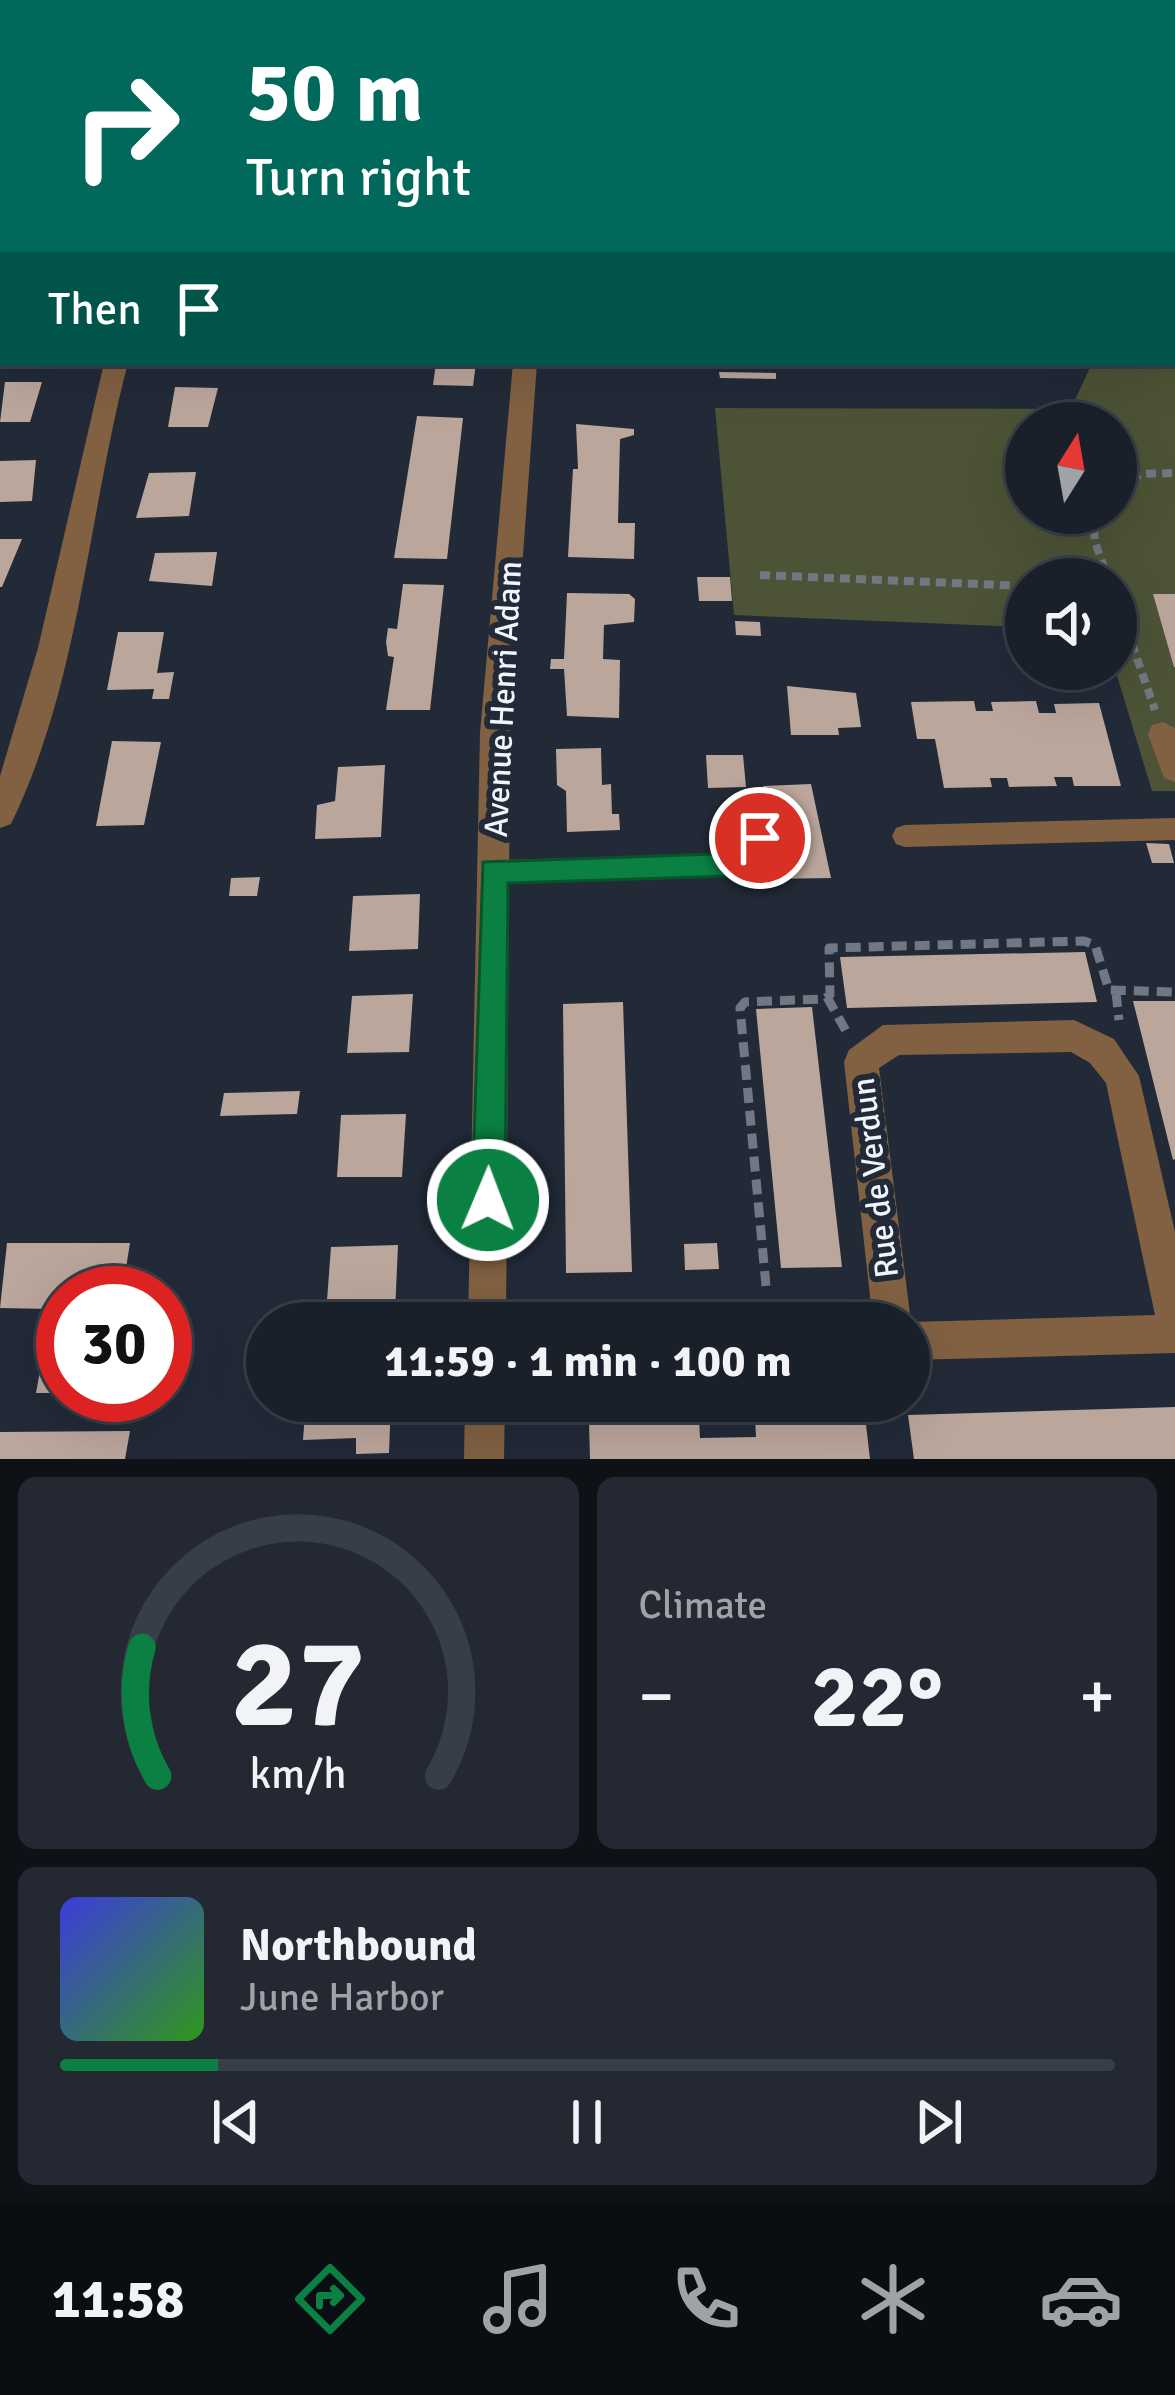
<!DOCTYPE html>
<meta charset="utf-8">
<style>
body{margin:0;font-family:Signika,sans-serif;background:#232832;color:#f1f3f6;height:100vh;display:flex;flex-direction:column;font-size:45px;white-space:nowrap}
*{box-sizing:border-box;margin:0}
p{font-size:39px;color:#9fa3a8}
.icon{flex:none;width:66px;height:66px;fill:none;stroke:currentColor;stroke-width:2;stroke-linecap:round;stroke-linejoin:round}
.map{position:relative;height:1459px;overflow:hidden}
.panel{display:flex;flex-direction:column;gap:18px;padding:18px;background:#0e1217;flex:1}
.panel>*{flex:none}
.banner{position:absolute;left:0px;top:0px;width:1176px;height:366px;box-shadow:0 12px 48px #0002,0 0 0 3px #383e47;background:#00695c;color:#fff;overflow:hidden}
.needle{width:78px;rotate:11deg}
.tools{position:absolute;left:1005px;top:402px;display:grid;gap:24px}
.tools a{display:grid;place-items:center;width:132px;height:132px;border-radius:50%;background:#1a202a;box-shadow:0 12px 48px #0002,0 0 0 3px #383e47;font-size:60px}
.speed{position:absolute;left:36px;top:1266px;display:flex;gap:24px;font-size:60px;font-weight:700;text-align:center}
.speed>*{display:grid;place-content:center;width:156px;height:156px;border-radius:50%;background:#1a202a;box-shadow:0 12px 48px #0002,0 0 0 3px #383e47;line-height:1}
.speed .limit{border:18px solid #d22;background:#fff;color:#111}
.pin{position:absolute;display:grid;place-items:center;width:102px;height:102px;color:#fff;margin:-51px;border:6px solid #fff;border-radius:50%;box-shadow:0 3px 12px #0007}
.me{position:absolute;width:132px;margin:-66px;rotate:1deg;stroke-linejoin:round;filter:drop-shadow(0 0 9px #0008)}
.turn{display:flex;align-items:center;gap:42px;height:252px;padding:0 48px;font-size:54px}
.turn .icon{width:156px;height:156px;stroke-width:2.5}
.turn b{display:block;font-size:84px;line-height:102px}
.then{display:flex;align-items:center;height:114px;padding:0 48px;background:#0003;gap:24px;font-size:45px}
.big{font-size:90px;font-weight:700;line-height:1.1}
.panel .widget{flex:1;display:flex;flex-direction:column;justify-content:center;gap:18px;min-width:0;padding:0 42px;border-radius:18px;background:#232832}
.panel .dial{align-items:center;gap:0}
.dial svg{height:312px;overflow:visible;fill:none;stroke:#383e47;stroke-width:7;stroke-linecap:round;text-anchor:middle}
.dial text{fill:#f1f3f6;stroke:none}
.song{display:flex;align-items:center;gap:36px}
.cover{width:144px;height:144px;border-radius:18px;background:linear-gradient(135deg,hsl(240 70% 55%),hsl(110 70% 35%))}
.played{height:12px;border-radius:6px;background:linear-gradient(90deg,#0b8043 15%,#383e47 15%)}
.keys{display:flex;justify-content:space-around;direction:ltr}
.heat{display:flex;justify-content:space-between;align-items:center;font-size:66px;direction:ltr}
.panel .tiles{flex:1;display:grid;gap:18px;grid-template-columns:1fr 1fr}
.widget:last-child{grid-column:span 2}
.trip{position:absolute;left:246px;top:1302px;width:684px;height:120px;border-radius:60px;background:#1a202a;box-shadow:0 12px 48px #0002,0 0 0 3px #383e47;font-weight:700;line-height:120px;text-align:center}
.tabs{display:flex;height:192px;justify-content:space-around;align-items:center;background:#0a0d11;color:#9fa3a8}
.tabs .icon{width:84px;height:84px}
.tabs .current{color:#0b8043}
.tabs b{font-size:54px;color:#f1f3f6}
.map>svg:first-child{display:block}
.green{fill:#4d5336;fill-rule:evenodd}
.building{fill:#bba69c}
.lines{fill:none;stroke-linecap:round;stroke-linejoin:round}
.path-far1{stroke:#717884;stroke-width:8;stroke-dasharray:10 6;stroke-linecap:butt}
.path{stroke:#717884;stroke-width:9;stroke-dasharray:15 8;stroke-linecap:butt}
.service{fill:#826142;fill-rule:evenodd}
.minor{fill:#826142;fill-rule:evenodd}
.route{fill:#0b8043;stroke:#07532c;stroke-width:3}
.labels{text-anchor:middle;stroke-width:12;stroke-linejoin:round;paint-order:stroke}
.street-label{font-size:33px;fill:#eff4fe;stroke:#222a38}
</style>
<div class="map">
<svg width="1175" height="1459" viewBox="0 0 1175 1459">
<rect width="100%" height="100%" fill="#222a38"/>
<path class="green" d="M1175,333V791H1152L1115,669L1116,579H1026V627L734,615L715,408L1071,409L1092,363H1173ZM1026,423H1116V513H1026Z"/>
<path class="building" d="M436,363H476L473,386L433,385Z
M719,372L776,373V379L720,378Z
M5,382H42L30,422H0Z
M175,387L218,388L208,427H168Z
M417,416L463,418L447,559L394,558Z
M576,424L634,429V435L620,439L618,523H635L634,559L568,557L573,469H578Z
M36,460L32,501L0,502V461Z
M196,472L189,516L136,518L149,473Z
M0,539H22L2,587H0Z
M217,552L212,586L149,581L155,553Z
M697,577H730L732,601H699Z
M403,584L444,585L430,710H386L394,657L388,656L386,642L388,628L397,629Z
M567,593L629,594L635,599L634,622L604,625L603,659L620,660L619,718L567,716L564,669H550L551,659H564Z
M1153,594H1175V667H1174Z
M735,621L760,622L761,636L736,635Z
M118,632H164L157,673L174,672L169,699H152L154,689L107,690Z
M787,686L856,693L861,727L838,728L839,735H791Z
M974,701L976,711H993L991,702L1036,701L1039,713H1056L1054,704L1099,703L1121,786H1074L1072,777H1054L1057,786L1009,787L1007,778H990L992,787L944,788L935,739H917L911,702Z
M112,741L161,742L144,825L96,826Z
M601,748L602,785L611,784L612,814H619L620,830L567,832L566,791L557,785L556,749Z
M706,755H743L746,787L708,788Z
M385,765L381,837L315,839L317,805L335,801L338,767Z
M811,784L831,878L772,879L763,786Z
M1146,843L1169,844L1174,863H1152Z
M260,877L257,896H229L231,878Z
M420,894L418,949L349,951L353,896Z
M1085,952L1097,1002L847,1008L840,957Z
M413,994L409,1052L347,1053L352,996Z
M1133,1001H1175V1159L1173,1160Z
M623,1002L632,1272L566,1273L563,1004Z
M812,1007L842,1267L781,1268L756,1009Z
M300,1091L297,1114L220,1116L224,1093Z
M406,1114L402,1177H337L341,1115Z
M7,1243H130L122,1293H63V1393H36L51,1309L0,1308Z
M717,1243L719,1269L685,1270L684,1244Z
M398,1245L395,1313L326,1314L331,1247Z
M306,1401H391L389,1453L356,1454V1438L303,1440Z
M1175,1407V1459H914L908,1415Z
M865,1416L870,1459H590L589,1423L699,1420L700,1438L756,1437L755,1418Z
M130,1431L125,1459H0V1432Z"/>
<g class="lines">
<path class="path-far1" d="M1116,484L1141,474L1175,473
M1093,513L1095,542L1108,579
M760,575L1026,586
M1116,598L1155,710"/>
<path class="path" d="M1116,992L1119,1020
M827,997L846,1031
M766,1286L740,1008L745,1002L824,999L830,995L829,948L1084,941L1095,945L1109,990L1175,992"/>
<path class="service" d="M1175,818V840L905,847L896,844L892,836L896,828L905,825Z
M760,827L769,830L773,838C766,853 747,870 732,875L494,882L485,879L481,871L485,863L494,860L726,854Z"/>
<path class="minor" d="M34,0H67L69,3H36Z
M1023,0H1043L1044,3H1024Z
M1173,139H1175V151H1173Z
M104,363H128C88,514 80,682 11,824L0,828V776L38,648Z
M513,363H537L510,733L506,1323H468L480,733Z
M1163,722L1175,728V782L1164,778L1148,734L1152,725Z
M1074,1020L1114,1039L1139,1076L1175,1232V1353L909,1360V1323H873L844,1062L849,1050L883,1025ZM1071,1052L1090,1063L1106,1083L1155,1315L911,1322L879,1068L899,1055Z
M465,1401H505L504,1459H464Z"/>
</g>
<path class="route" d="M760,826L774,838L732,876L508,883L505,1200L500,1212L488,1217L477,1212L472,1200L483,862L714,854Z"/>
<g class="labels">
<g class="street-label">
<text transform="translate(502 699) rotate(-87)" y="12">Avenue Henri Adam</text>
<text transform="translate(874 1178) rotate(-97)" y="12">Rue de Verdun</text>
</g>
</g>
</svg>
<div class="tools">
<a><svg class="needle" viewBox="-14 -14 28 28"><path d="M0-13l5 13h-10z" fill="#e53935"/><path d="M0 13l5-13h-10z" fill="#9fa3a8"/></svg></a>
<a><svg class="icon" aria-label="sound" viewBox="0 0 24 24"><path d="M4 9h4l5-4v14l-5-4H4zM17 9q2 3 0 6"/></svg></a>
</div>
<div class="speed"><div class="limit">30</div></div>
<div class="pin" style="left:760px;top:838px;background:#d93025"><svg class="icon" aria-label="arrive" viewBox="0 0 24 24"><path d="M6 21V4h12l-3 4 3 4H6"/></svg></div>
<svg class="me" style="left:488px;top:1200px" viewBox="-20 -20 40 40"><circle r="17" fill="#0b8043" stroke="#fff" stroke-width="3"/><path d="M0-11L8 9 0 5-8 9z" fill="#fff"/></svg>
<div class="trip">11:59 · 1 min · 100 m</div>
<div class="banner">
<div class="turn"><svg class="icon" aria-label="right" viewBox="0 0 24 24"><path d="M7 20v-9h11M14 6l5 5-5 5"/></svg><div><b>50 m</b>Turn right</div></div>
<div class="then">Then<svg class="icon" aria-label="arrive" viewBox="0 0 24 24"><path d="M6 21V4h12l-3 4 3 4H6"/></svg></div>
</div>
</div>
<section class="panel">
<div class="tiles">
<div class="widget dial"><svg viewBox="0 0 100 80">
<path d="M14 69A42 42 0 1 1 86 69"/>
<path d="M14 69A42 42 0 0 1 10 36" stroke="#0b8043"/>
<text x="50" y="56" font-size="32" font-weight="700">27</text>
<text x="50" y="72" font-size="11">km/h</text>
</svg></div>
<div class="widget"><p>Climate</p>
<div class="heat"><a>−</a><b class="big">22°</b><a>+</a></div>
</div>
<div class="widget">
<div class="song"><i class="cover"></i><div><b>Northbound</b><p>June Harbor</p></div></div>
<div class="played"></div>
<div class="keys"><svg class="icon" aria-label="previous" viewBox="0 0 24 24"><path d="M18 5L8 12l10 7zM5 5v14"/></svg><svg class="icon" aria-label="pause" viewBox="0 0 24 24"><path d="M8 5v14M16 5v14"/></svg><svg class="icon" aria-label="next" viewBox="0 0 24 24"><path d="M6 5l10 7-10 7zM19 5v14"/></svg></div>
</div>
</div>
</section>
<nav class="tabs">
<b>11:58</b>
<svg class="icon current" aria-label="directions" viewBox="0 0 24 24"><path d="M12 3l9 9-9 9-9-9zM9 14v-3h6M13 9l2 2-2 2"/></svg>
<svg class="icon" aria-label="music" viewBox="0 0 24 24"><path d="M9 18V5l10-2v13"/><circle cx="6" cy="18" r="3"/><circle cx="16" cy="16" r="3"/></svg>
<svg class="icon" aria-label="phone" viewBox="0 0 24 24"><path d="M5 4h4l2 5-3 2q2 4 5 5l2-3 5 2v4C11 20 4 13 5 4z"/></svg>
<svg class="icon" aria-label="climate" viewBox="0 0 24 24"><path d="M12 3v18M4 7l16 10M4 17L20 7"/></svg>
<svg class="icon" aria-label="car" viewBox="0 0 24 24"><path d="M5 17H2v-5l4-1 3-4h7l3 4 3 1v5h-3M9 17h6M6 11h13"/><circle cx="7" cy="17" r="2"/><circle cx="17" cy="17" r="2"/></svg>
</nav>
